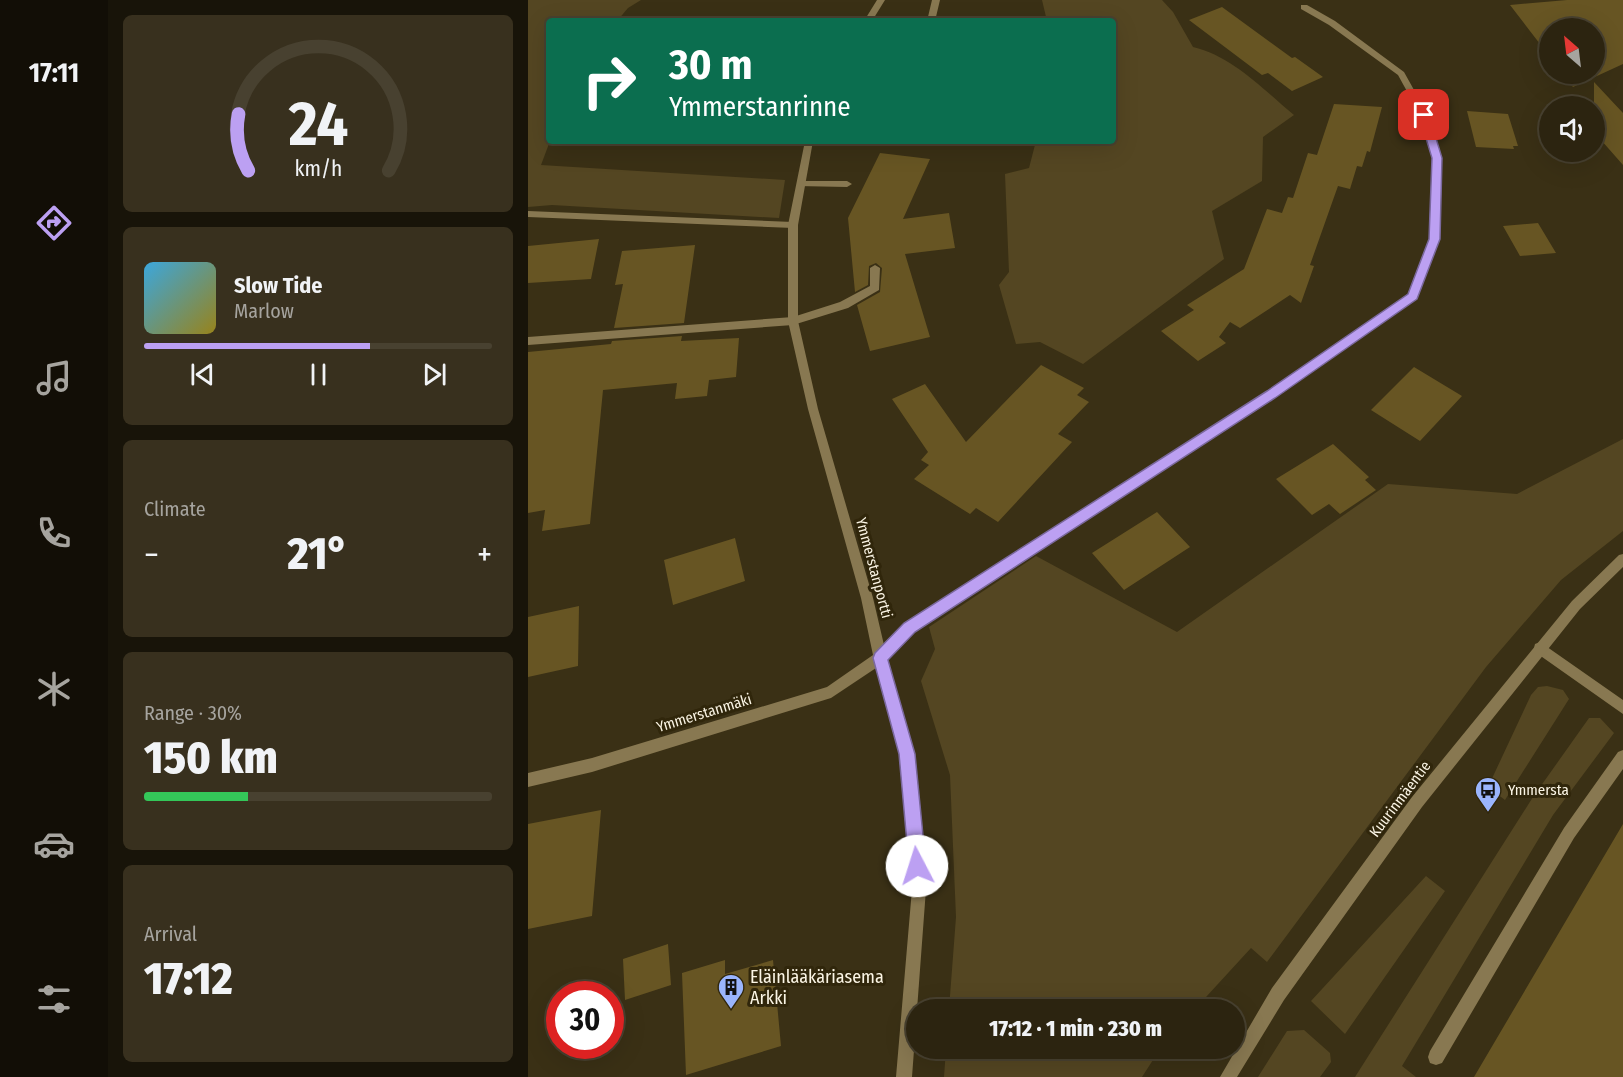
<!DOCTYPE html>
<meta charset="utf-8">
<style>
body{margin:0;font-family:"Fira Sans Condensed",sans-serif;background:#38301e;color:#f1f3f6;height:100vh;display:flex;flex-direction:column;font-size:22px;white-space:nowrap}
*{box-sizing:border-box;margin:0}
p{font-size:20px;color:#a6a49f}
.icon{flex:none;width:33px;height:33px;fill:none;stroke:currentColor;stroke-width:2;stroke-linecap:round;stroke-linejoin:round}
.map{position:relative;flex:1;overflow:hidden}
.drawer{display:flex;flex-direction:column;gap:15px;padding:15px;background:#181409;width:420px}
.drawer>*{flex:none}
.hud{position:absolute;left:18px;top:18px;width:570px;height:126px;border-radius:6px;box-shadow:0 6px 24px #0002,0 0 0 2px #484130;background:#0b6e4f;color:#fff;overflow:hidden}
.needle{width:39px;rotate:332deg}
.controls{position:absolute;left:1011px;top:18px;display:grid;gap:12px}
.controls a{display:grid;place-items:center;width:66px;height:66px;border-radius:50%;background:#2c2410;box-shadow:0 6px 24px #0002,0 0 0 2px #484130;font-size:30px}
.speed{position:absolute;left:18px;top:981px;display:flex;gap:12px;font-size:30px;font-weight:700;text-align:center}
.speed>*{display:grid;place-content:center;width:78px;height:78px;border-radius:50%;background:#2c2410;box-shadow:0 6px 24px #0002,0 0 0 2px #484130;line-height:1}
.speed .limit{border:9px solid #d22;background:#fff;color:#111}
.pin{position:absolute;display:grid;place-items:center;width:51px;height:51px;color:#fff;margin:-26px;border-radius:12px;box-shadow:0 3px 9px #0006}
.me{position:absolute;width:66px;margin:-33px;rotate:355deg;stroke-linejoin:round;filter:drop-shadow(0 0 4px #0008)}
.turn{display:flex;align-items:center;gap:21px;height:126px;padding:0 24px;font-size:27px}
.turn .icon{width:78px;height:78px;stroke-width:2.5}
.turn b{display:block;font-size:42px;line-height:51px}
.big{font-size:45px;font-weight:800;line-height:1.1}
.drawer .tile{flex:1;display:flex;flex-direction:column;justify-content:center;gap:9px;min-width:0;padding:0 21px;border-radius:9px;background:#38301e}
.drawer .dial{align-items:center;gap:0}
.dial svg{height:156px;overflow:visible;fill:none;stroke:#484130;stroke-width:7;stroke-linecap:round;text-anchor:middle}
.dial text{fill:#f1f3f6;stroke:none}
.song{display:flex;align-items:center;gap:18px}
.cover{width:72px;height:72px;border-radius:9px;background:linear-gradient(135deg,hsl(200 70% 55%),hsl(50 70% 35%))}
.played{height:6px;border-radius:3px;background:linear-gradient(90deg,#bca0f2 65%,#484130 65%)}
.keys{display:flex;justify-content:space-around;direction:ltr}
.heat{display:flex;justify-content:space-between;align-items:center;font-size:33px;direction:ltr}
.charge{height:9px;border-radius:4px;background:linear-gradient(90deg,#34c759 30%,#484130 0)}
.trip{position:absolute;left:378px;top:999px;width:339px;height:60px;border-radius:30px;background:#2c2410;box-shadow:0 6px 24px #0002,0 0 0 2px #484130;font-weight:800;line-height:60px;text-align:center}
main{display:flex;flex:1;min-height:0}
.tab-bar{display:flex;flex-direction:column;width:108px;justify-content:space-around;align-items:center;background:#120e06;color:#a6a49f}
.tab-bar .icon{width:42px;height:42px}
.tab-bar .current{color:#bca0f2}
.tab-bar b{font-size:27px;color:#f1f3f6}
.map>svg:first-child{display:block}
.green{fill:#544622}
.building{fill:#675523}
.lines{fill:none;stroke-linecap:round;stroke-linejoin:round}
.service{fill:#887851;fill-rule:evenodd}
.minor{fill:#887851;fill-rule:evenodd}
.tertiary{fill:#887851;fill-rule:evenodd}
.route{fill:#bca0f2;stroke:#7a689d;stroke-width:1.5}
.labels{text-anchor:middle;stroke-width:6;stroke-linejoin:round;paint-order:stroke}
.street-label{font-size:15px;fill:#fbf5e5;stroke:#30260b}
.poi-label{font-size:15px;fill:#fbf5e5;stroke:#30260b;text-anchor:start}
.near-poi-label{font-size:18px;fill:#fbf5e5;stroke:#30260b;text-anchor:start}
</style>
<main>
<nav class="tab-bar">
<b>17:11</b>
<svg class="icon current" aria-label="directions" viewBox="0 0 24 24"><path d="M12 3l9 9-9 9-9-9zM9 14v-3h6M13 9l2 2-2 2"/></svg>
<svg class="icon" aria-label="music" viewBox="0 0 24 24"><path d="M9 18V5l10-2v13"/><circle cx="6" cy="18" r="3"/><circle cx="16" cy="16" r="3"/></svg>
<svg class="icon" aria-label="phone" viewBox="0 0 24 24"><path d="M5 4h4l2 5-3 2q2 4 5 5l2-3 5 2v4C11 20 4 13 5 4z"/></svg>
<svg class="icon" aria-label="climate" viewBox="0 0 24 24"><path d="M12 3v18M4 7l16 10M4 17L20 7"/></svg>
<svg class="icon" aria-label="car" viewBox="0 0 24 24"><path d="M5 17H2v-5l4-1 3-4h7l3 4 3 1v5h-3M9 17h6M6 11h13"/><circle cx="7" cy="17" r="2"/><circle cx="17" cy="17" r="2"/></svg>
<svg class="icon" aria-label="filters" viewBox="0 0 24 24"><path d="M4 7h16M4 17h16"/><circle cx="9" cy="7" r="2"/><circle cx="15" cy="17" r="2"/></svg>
</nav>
<section class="drawer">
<div class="tile dial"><svg viewBox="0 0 100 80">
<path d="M14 69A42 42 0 1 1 86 69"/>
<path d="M14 69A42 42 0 0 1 9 40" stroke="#bca0f2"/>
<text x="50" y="56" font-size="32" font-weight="700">24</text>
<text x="50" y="72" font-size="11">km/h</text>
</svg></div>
<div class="tile">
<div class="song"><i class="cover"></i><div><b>Slow Tide</b><p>Marlow</p></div></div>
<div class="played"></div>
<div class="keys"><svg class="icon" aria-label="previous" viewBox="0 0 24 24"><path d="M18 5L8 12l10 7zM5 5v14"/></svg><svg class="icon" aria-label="pause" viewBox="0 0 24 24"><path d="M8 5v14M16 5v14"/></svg><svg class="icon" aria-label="next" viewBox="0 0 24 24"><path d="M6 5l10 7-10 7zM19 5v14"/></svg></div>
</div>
<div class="tile"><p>Climate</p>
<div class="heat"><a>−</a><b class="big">21°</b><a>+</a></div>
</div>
<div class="tile"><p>Range · 30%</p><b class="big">150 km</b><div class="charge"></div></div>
<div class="tile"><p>Arrival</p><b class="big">17:12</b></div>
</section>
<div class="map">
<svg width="1095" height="1077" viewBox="0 0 1095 1077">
<rect width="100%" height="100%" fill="#3a3015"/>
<path class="green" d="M0,0H113L100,8L89,21H21L22,141L13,165L257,180L251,218L24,205L0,207Z
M514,0H634L645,12L665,47C704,56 736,90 766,115L735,137L734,181L684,211L696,259L555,364L512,342L488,344L471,285L481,272L477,174L501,168L508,141H585V21H519Z
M1095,439V531L1033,580L958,667L739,962L723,948L667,1009H421L428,917L422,775L393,681L407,649L401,627L508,556L649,632L860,484L989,494Z
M1019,686L1035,690L1041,699L977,800L960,787L1003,695L1010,687Z
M1061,718H1072L1086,733L1025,815L874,1066L888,1077H827L1005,797Z
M898,876L917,891L817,1034L783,1001Z
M776,1030L802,1053L803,1062L792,1077H730L759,1031Z
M418,1049V1048L632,1049L614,1077H416Z"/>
<path class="building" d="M1039,0H1095V64L1045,87L1034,74H1066V28H1022V57L982,5Z
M694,7L764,58L767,57L795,77L764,91L740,73L734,75L661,20Z
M1066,82L1095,113V165L1066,132Z
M806,104L854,107L842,152L839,151L834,167L829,166L822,189L810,186L805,200L782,265L786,266L773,303L762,295L712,328L702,322L691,337L698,343L670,361L633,331L666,310L659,305L716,269L739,209L754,213L760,197L765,198L780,153L789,155Z
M939,111L980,114L990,146H985L986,149L948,147Z
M352,153L402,159L375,219L421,213L427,248L377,254L402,337L342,351L329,305L352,292L354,268L348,263L341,266L340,285L327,292L320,218Z
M1010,223L1028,253L992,256L975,226Z
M71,239L63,279L0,283V246Z
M167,245L156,323L86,328L95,284L87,285L94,251Z
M154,336L153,341L211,338L208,377L181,380L179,396L147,399L149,383L75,390L62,524L14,531L17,510L0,513V352L83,344L84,341Z
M513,365L556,388L549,395L561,402L530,434L544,442L470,522L448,508L442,514L386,479L401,465L393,460L400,452L364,399L397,384L438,442Z
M886,367L934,396L892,441L843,410Z
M805,444L841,477L837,480L848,490L812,514L801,504L784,515L748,479Z
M629,512L662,547L596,590L564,553Z
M207,538L217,581L145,605L136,560Z
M51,606L50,666L0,677V617Z
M73,810L64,916L0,929V824Z
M1095,824V1077H946Z
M140,944L143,985L97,1000L95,959Z
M197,960V974L245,960L253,1046L158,1075L154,973Z"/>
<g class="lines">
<path class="service" d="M404,0H412L407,21H399Z
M272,181H319L324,184L319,187L269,186V182Z
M0,211L265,222L270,225L265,228L0,217Z
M347,265L352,268L351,290L320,308L265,325L0,345V337L265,317L312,302L342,286V268Z
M1012,642L1095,700V714L1007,652L1006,648L1007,644Z
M1095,750V769L1046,838L914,1063L908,1065L902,1063L900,1057L902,1051L1036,828L1090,752Z"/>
<path class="minor" d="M349,0H357L344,21H336Z
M773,5H779L807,21L876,72L900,115L913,158L911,239L889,299L747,398L386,632L359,660L386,755L398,889L384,1077H368L384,889L372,755L348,668L303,698L64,772L0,787V773L64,758L299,687L345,655L333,598L280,409L260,321V225L277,141H285L270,225V321L290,409L345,598L356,645L376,624L739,392L881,294L901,239L905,158L892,115L870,75L801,25L773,9Z"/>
<path class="tertiary" d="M1095,554V567L1052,609L894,807L756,1000L709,1077H692L744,988L884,797L1044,601L1091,555Z"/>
</g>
<path class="route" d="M896,112L901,115L914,158L912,239L889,299L747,398L387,632L360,660L387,754L398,866L395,872L389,875L383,872L381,866L371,754L345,658L347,653L376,623L739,391L880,294L901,239L904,158L891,115Z"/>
<defs>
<g id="bus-pin" transform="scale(1.35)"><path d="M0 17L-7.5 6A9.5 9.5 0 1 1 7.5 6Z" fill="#9ab5fd" stroke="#30260b"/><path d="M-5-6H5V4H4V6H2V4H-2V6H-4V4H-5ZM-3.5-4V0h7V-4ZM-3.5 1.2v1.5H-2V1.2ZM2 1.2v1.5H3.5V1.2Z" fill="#111"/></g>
<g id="building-pin" transform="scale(1.35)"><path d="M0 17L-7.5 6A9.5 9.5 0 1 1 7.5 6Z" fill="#9ab5fd" stroke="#30260b"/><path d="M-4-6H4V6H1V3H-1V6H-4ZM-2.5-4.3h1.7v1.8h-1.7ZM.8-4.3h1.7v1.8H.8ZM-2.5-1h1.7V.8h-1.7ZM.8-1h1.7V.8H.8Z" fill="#111"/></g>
</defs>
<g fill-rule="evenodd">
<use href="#bus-pin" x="960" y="790"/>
<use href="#building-pin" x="203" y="987"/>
</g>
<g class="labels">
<g class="street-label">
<text transform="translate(346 568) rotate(75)" y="5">Ymmerstanportti</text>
<text transform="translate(176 713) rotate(-17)" y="5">Ymmerstanmäki</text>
<text transform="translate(872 799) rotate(-53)" y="5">Kuurinmäentie</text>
</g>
<g class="poi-label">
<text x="980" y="795">Ymmersta</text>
</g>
<g class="near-poi-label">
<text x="222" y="983">Eläinlääkäriasema<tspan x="222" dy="21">Arkki</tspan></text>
</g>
</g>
</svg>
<div class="controls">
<a><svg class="needle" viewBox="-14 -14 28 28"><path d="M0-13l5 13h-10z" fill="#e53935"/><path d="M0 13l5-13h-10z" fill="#a6a49f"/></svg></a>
<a><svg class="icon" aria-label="sound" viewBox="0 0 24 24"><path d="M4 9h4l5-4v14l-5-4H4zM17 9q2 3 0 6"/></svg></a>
</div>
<div class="speed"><div class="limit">30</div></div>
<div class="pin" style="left:896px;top:115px;background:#d93025"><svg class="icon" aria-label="arrive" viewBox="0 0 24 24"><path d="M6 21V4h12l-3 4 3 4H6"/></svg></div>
<svg class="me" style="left:389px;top:866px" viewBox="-20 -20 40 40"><circle r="19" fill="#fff"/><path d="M0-13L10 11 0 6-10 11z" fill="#bca0f2"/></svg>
<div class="trip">17:12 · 1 min · 230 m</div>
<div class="hud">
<div class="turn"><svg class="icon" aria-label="right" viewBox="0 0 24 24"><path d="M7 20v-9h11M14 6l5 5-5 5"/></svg><div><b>30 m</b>Ymmerstanrinne</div></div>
</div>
</div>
</main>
